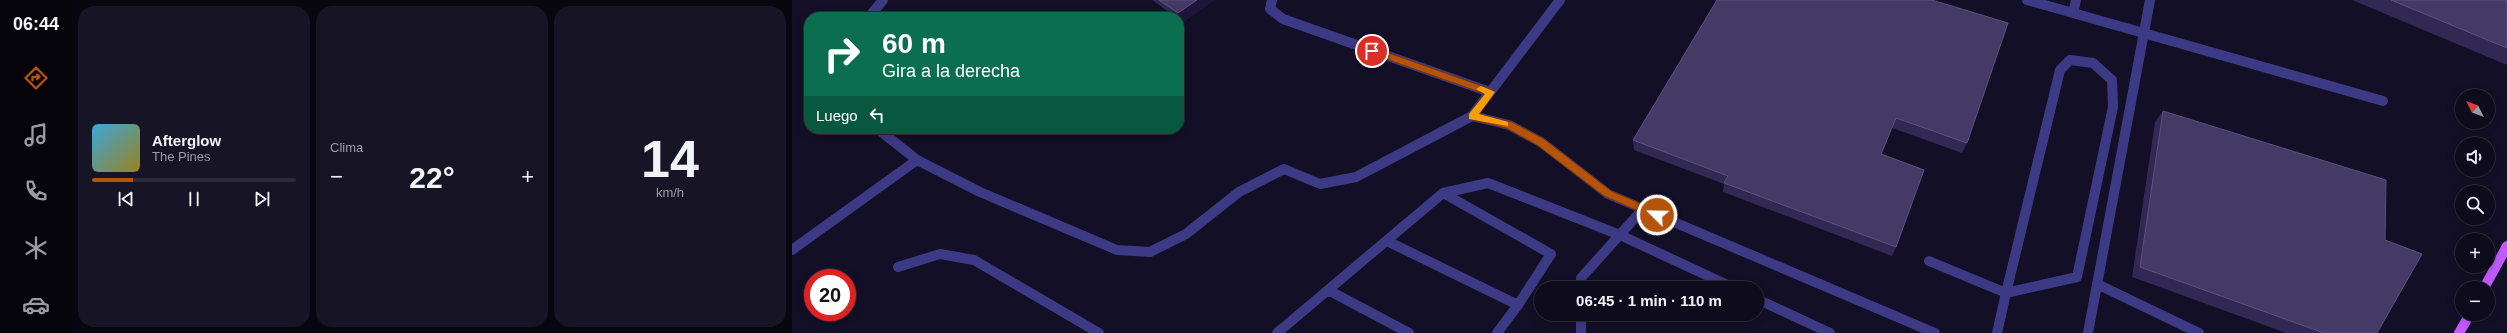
<!DOCTYPE html>
<html lang="es">
<meta charset="utf-8">
<style>
body{margin:0;font-family:Helvetica,sans-serif;background:#171425;color:#f1f3f6;height:100vh;display:flex;flex-direction:column;font-size:15px;white-space:nowrap}
*{box-sizing:border-box;margin:0}
p{font-size:13px;color:#9b9ba3}
.icon{flex:none;width:22px;height:22px;fill:none;stroke:currentColor;stroke-width:2;stroke-linecap:round;stroke-linejoin:round}
.map{position:relative;flex:1;overflow:hidden}
.drawer{display:flex;flex-direction:column;gap:6px;padding:6px;background:#08060f;width:720px}
.drawer>*{flex:none}
.top-card{position:absolute;left:12px;top:12px;width:380px;height:122px;border-radius:16px;box-shadow:0 2px 10px #0003,0 0 0 1px #2e2b3b;background:#0b6e4f;color:#fff;overflow:hidden}
.needle{width:26px;rotate:312deg}
.controls{position:absolute;left:1663px;top:89px;display:grid;gap:8px}
.controls a{display:grid;place-items:center;width:40px;height:40px;border-radius:50%;background:#0e0b1c;box-shadow:0 2px 10px #0003,0 0 0 1px #2e2b3b;font-size:20px}
.speed{position:absolute;left:12px;top:269px;display:flex;gap:8px;font-size:20px;font-weight:700;text-align:center}
.speed>*{display:grid;place-content:center;width:52px;height:52px;border-radius:50%;background:#0e0b1c;box-shadow:0 2px 10px #0003,0 0 0 1px #2e2b3b;line-height:1}
.speed .limit{border:6px solid #d22;background:#fff;color:#111}
.pin{position:absolute;display:grid;place-items:center;width:34px;height:34px;color:#fff;margin:-17px;border:2px solid #fff;border-radius:50%;box-shadow:0 1px 4px #0007}
.me{position:absolute;width:44px;margin:-22px;rotate:293deg;stroke-linejoin:round;filter:drop-shadow(0 0 3px #0008)}
.turn{display:flex;align-items:center;gap:14px;height:84px;padding:0 12px;font-size:18px}
.turn .icon{width:52px;height:52px;stroke-width:2.5}
.turn b{display:block;font-size:28px;line-height:34px}
.then{display:flex;align-items:center;height:38px;padding:0 12px;background:#0003;gap:8px;font-size:15px}
.big{font-size:30px;font-weight:800;line-height:1.1}
.drawer .card{flex:1;display:flex;flex-direction:column;justify-content:center;gap:6px;min-width:0;padding:0 14px;border-radius:16px;background:#171425}
.drawer .dial{align-items:center;gap:0}
.dial b{font-size:52px;line-height:1}
.song{display:flex;align-items:center;gap:12px}
.cover{width:48px;height:48px;border-radius:6px;background:linear-gradient(135deg,hsl(200 70% 55%),hsl(50 70% 35%))}
.played{height:4px;border-radius:2px;background:linear-gradient(90deg,#b45309 20%,#2e2b3b 20%)}
.keys{display:flex;justify-content:space-around;direction:ltr}
.heat{display:flex;justify-content:space-between;align-items:center;font-size:22px;direction:ltr}
.drawer .tiles{flex:1;display:grid;gap:6px;grid-template-columns:repeat(3,1fr)}
.trip{position:absolute;left:742px;top:281px;width:230px;height:40px;border-radius:20px;background:#0e0b1c;box-shadow:0 2px 10px #0003,0 0 0 1px #2e2b3b;font-weight:800;line-height:40px;text-align:center}
main{display:flex;flex:1;min-height:0}
.menu{display:flex;flex-direction:column;width:72px;justify-content:space-around;align-items:center;background:#06040b;color:#9b9ba3}
.menu .icon{width:28px;height:28px}
.menu .current{color:#b45309}
.menu b{font-size:18px;color:#f1f3f6}
.map>svg:first-child{display:block}
.lines{fill:none;stroke-linecap:round;stroke-linejoin:round}
.minor{stroke:#3d3a85;stroke-width:10}
.major{stroke:#c25bff;stroke-width:10}
.wall{fill:#312854}
.shaded-wall{fill:#1d163a}
.building{fill:#433a66;stroke:#5a527e}
.route{fill:#b45309;stroke:#753606}
.slow{fill:#f59e0b}
</style>
<main>
<nav class="menu">
<b>06:44</b>
<svg class="icon current" aria-label="directions" viewBox="0 0 24 24"><path d="M12 3l9 9-9 9-9-9zM9 14v-3h6M13 9l2 2-2 2"/></svg>
<svg class="icon" aria-label="music" viewBox="0 0 24 24"><path d="M9 18V5l10-2v13"/><circle cx="6" cy="18" r="3"/><circle cx="16" cy="16" r="3"/></svg>
<svg class="icon" aria-label="phone" viewBox="0 0 24 24"><path d="M5 4h4l2 5-3 2q2 4 5 5l2-3 5 2v4C11 20 4 13 5 4z"/></svg>
<svg class="icon" aria-label="climate" viewBox="0 0 24 24"><path d="M12 3v18M4 7l16 10M4 17L20 7"/></svg>
<svg class="icon" aria-label="car" viewBox="0 0 24 24"><path d="M5 17H2v-5l4-1 3-4h7l3 4 3 1v5h-3M9 17h6M6 11h13"/><circle cx="7" cy="17" r="2"/><circle cx="17" cy="17" r="2"/></svg>
</nav>
<section class="drawer">
<div class="tiles">
<div class="card">
<div class="song"><i class="cover"></i><div><b>Afterglow</b><p>The Pines</p></div></div>
<div class="played"></div>
<div class="keys"><svg class="icon" aria-label="previous" viewBox="0 0 24 24"><path d="M18 5L8 12l10 7zM5 5v14"/></svg><svg class="icon" aria-label="pause" viewBox="0 0 24 24"><path d="M8 5v14M16 5v14"/></svg><svg class="icon" aria-label="next" viewBox="0 0 24 24"><path d="M6 5l10 7-10 7zM19 5v14"/></svg></div>
</div>
<div class="card"><p>Clima</p>
<div class="heat"><a>−</a><b class="big">22°</b><a>+</a></div>
</div>
<div class="card dial"><b>14</b><p>km/h</p></div>
</div>
</section>
<div class="map">
<svg width="1715" height="333" viewBox="0 0 1715 333">
<rect width="100%" height="100%" fill="#130f26"/>
<g class="lines">
<path class="minor" d="M480,0L478,9L491,19L698,92
M1235,0L1591,101
M1281,13L1284,0
M77,17L91,0
M1278,60L1301,63L1320,80L1321,107L1285,277L1214,293L1268,70Z
M680,116L768,0
M86,129L125,160
M651,193L759,254L726,305
M595,241L726,305L705,333
M0,250L125,160L188,192L325,250L358,252L394,234L447,192L492,169L528,184L564,177L680,116L717,125L749,142L816,194L1143,333
M1137,261L1214,293L1205,333
M106,267L148,254L182,260L307,333
M1305,284L1407,333
M789,288V278L851,209
M536,290L617,333
M965,299L1038,333
M789,314V333
M485,333L651,193L696,183L828,235L942,288
M1296,333L1358,0"/>
<path class="major" d="M1692,288L1715,246
M1667,333L1678,314"/>
</g>
<path class="wall" d="M360,0H422L391,22L387,19V17H384Z
M925,0L1175,143L1170,153L1100,128L1090,154L1104,247L1100,256L931,192L932,184L842,150L841,140Z
M1560,0H1715V65Z
M1371,111L1585,333H1494L1340,277L1363,122Z"/>
<path class="shaded-wall" d="M405,0H422L391,22L386,13Z
M1104,118L1100,128L1086,164L1089,154Z"/>
<path class="building" d="M367,0H405L386,13Z
M925,0H1140L1216,23L1175,143L1104,118L1089,154L1132,170L1104,247L932,183L936,176L841,140Z
M1599,0H1715V48Z
M1371,111L1594,180L1593,240L1630,254L1585,333H1532L1348,267Z"/>
<path class="route" d="M577,48H583L701,90V95L687,114L720,122L752,139L819,191L869,212V218H862L812,196L745,145L714,128L677,119V114L693,94L577,53Z"/>
<path class="slow" d="M689,86L703,92L687,114L716,122V126L677,119V114L693,94L684,89Z"/>
</svg>
<div class="controls">
<a><svg class="needle" viewBox="-14 -14 28 28"><path d="M0-13l5 13h-10z" fill="#e53935"/><path d="M0 13l5-13h-10z" fill="#9b9ba3"/></svg></a>
<a><svg class="icon" aria-label="sound" viewBox="0 0 24 24"><path d="M4 9h4l5-4v14l-5-4H4zM17 9q2 3 0 6"/></svg></a>
<a><svg class="icon" aria-label="search" viewBox="0 0 24 24"><circle cx="10" cy="10" r="6"/><path d="M15 15l6 6"/></svg></a>
<a>+</a>
<a>−</a>
</div>
<div class="speed"><div class="limit">20</div></div>
<div class="pin" style="left:580px;top:51px;background:#d93025"><svg class="icon" aria-label="arrive" viewBox="0 0 24 24"><path d="M6 21V4h12l-3 4 3 4H6"/></svg></div>
<svg class="me" style="left:865px;top:215px" viewBox="-20 -20 40 40"><circle r="17" fill="#b45309" stroke="#fff" stroke-width="3"/><path d="M0-11L8 9 0 5-8 9z" fill="#fff"/></svg>
<div class="trip">06:45 · 1 min · 110 m</div>
<div class="top-card">
<div class="turn"><svg class="icon" aria-label="right" viewBox="0 0 24 24"><path d="M7 20v-9h11M14 6l5 5-5 5"/></svg><div><b>60 m</b>Gira a la derecha</div></div>
<div class="then">Luego<svg class="icon" aria-label="left" viewBox="0 0 24 24"><path d="M17 20v-9H6M10 6l-5 5 5 5"/></svg></div>
</div>
</div>
</main>
